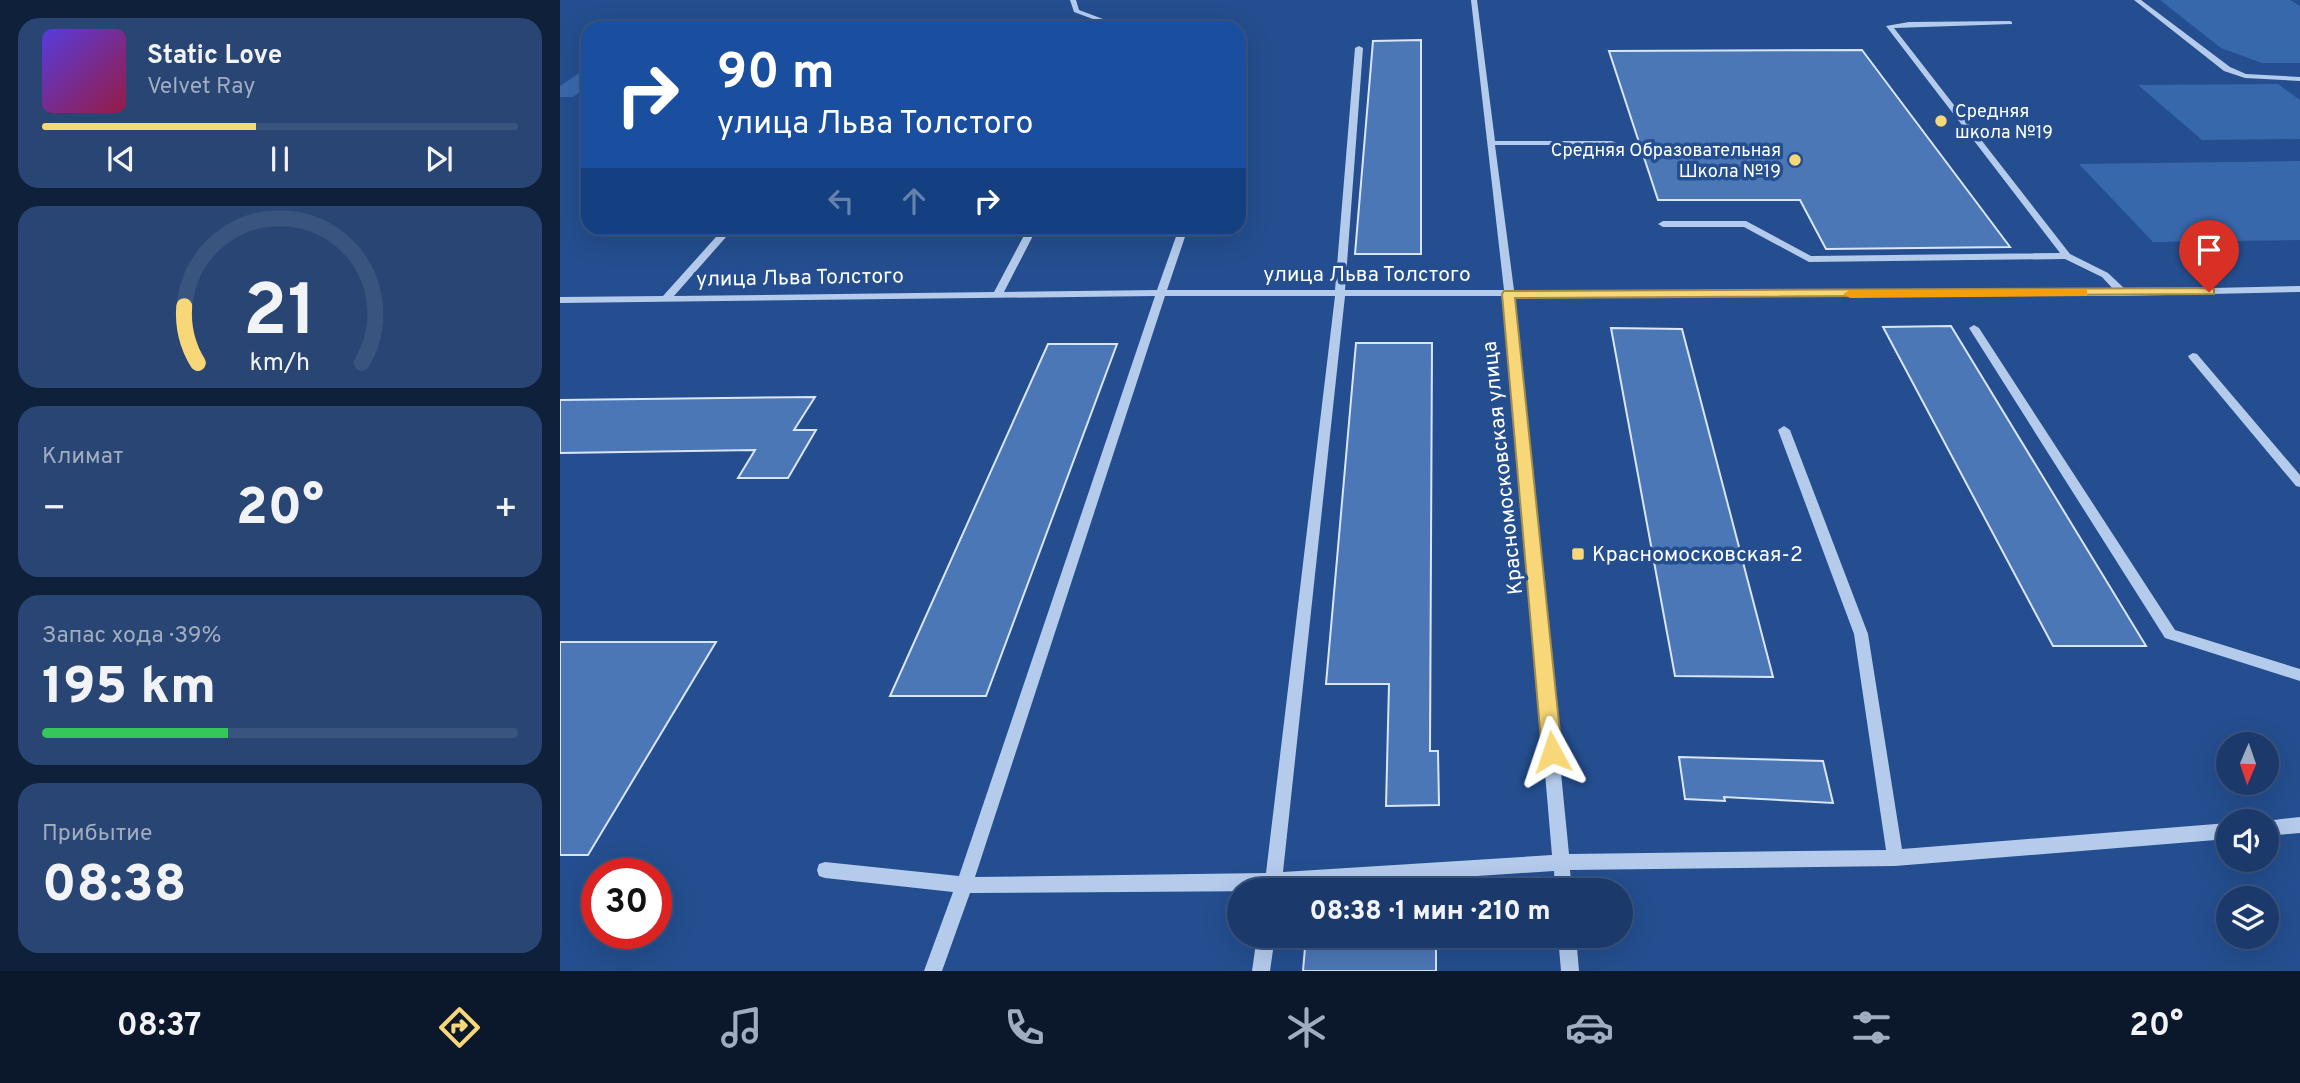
<!DOCTYPE html>
<html lang="ru">
<meta charset="utf-8">
<style>
body{margin:0;font-family:Overpass,sans-serif;background:#284573;color:#f1f3f6;height:100vh;display:flex;flex-direction:column;font-size:26px;white-space:nowrap}
*{box-sizing:border-box;margin:0}
p{font-size:23px;color:#a0adc1}
.icon{flex:none;width:38px;height:38px;fill:none;stroke:currentColor;stroke-width:2;stroke-linecap:round;stroke-linejoin:round}
.map{position:relative;flex:1;overflow:hidden}
.side{display:flex;flex-direction:column;gap:18px;padding:18px;background:#0f203b;width:560px}
.side>*{flex:none}
.hud{position:absolute;left:21px;top:21px;width:665px;height:214px;border-radius:21px;box-shadow:0 7px 28px #0002,0 0 0 2px #39547e;background:#1a4fa0;color:#fff;overflow:hidden}
.needle{width:46px;rotate:182deg}
.tools{position:absolute;left:1656px;top:732px;display:grid;gap:14px}
.tools a{display:grid;place-items:center;width:63px;height:63px;border-radius:50%;background:#1b3a6b;box-shadow:0 7px 28px #0002,0 0 0 2px #39547e;font-size:35px}
.speed{position:absolute;left:21px;top:858px;display:flex;gap:14px;font-size:35px;font-weight:700;text-align:center}
.speed>*{display:grid;place-content:center;width:91px;height:91px;border-radius:50%;background:#1b3a6b;box-shadow:0 7px 28px #0002,0 0 0 2px #39547e;line-height:1}
.speed .limit{border:10px solid #d22;background:#fff;color:#111}
.pin{position:absolute;display:grid;place-items:center;width:60px;height:60px;color:#fff;margin:-72px -30px;border-radius:50% 50% 50% 0;rotate:-45deg;box-shadow:0 0 7px #0007}
.pin .icon{rotate:45deg}
.me{position:absolute;width:77px;margin:-38px;rotate:355deg;stroke-linejoin:round;filter:drop-shadow(0 0 5px #0008)}
.turn{display:flex;align-items:center;gap:24px;height:147px;padding:0 21px;font-size:32px}
.turn .icon{width:91px;height:91px;stroke-width:2.5}
.turn b{display:block;font-size:49px;line-height:60px}
.lanes{display:flex;align-items:center;height:66px;padding:0 21px;background:#0003;justify-content:center;gap:35px;direction:ltr}
.lanes .off{opacity:.35}
.big{font-size:52px;font-weight:800;line-height:1.1}
.side .tile{flex:1;display:flex;flex-direction:column;justify-content:center;gap:10px;min-width:0;padding:0 24px;border-radius:21px;background:#284573}
.side .dial{align-items:center;gap:0}
.dial svg{height:182px;overflow:visible;fill:none;stroke:#39547e;stroke-width:7;stroke-linecap:round;text-anchor:middle}
.dial text{fill:#f1f3f6;stroke:none}
.song{display:flex;align-items:center;gap:21px}
.cover{width:84px;height:84px;border-radius:10px;background:linear-gradient(135deg,hsl(250 70% 55%),hsl(340 70% 35%))}
.played{height:7px;border-radius:4px;background:linear-gradient(90deg,#f7d777 45%,#39547e 45%)}
.keys{display:flex;justify-content:space-around;direction:ltr}
.heat{display:flex;justify-content:space-between;align-items:center;font-size:38px;direction:ltr}
.charge{height:10px;border-radius:5px;background:linear-gradient(90deg,#34c759 39%,#39547e 0)}
.trip{position:absolute;left:667px;top:878px;width:406px;height:70px;border-radius:35px;background:#1b3a6b;box-shadow:0 7px 28px #0002,0 0 0 2px #39547e;font-weight:800;line-height:70px;text-align:center}
.dock{display:flex;height:112px;justify-content:space-around;align-items:center;background:#0b172b;color:#a0adc1}
.dock .icon{width:49px;height:49px}
.dock .on{color:#f7d777}
.dock b{font-size:32px;color:#f1f3f6}
main{display:flex;flex:1;min-height:0}
.map>svg:first-child{display:block}
.green{fill:#3868ac}
.building{fill:#4c77b6;stroke:#d9e6f9;stroke-width:2}
.lines{fill:none;stroke-linecap:round;stroke-linejoin:round}
.minor{fill:#b4cbec;fill-rule:evenodd}
.route{fill:#f7d777;stroke:#a18c4d;stroke-width:2}
.slow{fill:#f59e0b}
.poi-dot{fill:#f7d777;stroke:#244e8f;stroke-width:2.5}
.labels{text-anchor:middle;stroke-width:7;stroke-linejoin:round;paint-order:stroke}
.far-poi-label{font-size:18px;fill:#fff;stroke:#244e8f;text-anchor:start}
.street-label{font-size:21px;fill:#fff;stroke:#244e8f}
.poi-label{font-size:21px;fill:#fff;stroke:#244e8f;text-anchor:start}
</style>
<main>
<section class="side">
<div class="tile">
<div class="song"><i class="cover"></i><div><b>Static Love</b><p>Velvet Ray</p></div></div>
<div class="played"></div>
<div class="keys"><svg class="icon" aria-label="previous" viewBox="0 0 24 24"><path d="M18 5L8 12l10 7zM5 5v14"/></svg><svg class="icon" aria-label="pause" viewBox="0 0 24 24"><path d="M8 5v14M16 5v14"/></svg><svg class="icon" aria-label="next" viewBox="0 0 24 24"><path d="M6 5l10 7-10 7zM19 5v14"/></svg></div>
</div>
<div class="tile dial"><svg viewBox="0 0 100 80">
<path d="M14 69A42 42 0 1 1 86 69"/>
<path d="M14 69A42 42 0 0 1 8 44" stroke="#f7d777"/>
<text x="50" y="56" font-size="32" font-weight="700">21</text>
<text x="50" y="72" font-size="11">km/h</text>
</svg></div>
<div class="tile"><p>Климат</p>
<div class="heat"><a>−</a><b class="big">20°</b><a>+</a></div>
</div>
<div class="tile"><p>Запас хода · 39%</p><b class="big">195 km</b><div class="charge"></div></div>
<div class="tile"><p>Прибытие</p><b class="big">08:38</b></div>
</section>
<div class="map">
<svg width="1740" height="971" viewBox="0 0 1740 971">
<rect width="100%" height="100%" fill="#244e8f"/>
<path class="green" d="M1600,0H1730L1740,6V63H1702L1661,48Z
M28,67V86L13,97H0V86Z
M1718,84L1740,100V139L1642,140L1578,85Z
M1740,161V240L1593,242L1519,164Z"/>
<path class="building" d="M861,40V254H795L813,41Z
M1302,50L1450,247L1266,249L1240,200H1098L1049,51Z
M1391,326L1586,646H1493L1323,327Z
M1051,328L1122,329L1213,677L1115,676Z
M796,343H872L870,751H878L879,805L826,806L829,684H766Z
M488,344H557L426,696H330Z
M255,397L234,430H256L228,478H178L195,450L0,453V400Z
M0,642H156L28,855H0Z
M1119,757L1263,761L1273,803L1164,797L1165,801L1125,799Z
M746,936H876V971H743Z"/>
<g class="lines">
<path class="minor" d="M510,0H516L519,10L567,28H557L514,12Z
M911,0H917L935,141H1052L1056,143L1052,145H935L954,290H1554L1542,277L1505,259L1249,262L1184,227H1103L1098,224L1103,221H1186L1251,256L1500,253L1326,26L1349,22L1450,21L1452,22V24L1334,28L1510,254L1548,273L1566,290L1740,286V292L1563,296H954L1009,854L1326,850L1294,634L1218,430L1224,426L1230,430L1308,634L1342,849L1668,823V839L1335,866L1010,870L1012,891H995L994,871L721,889V891L410,893L382,971H364L393,892L265,878L259,876L257,870L259,864L265,862L399,876L595,296L0,303V297L103,296L164,228H174L114,296L434,292L468,228H477L444,292L597,290L619,228H628L607,290H775L795,48L799,46L803,48L785,290H944ZM605,296H775L706,873L415,877ZM785,296H944L992,855L723,872Z
M1574,0H1581L1670,67L1686,74L1740,77V81L1685,78L1664,71Z
M683,41L687,43L683,55L679,57V44Z
M1414,325L1419,328L1615,630L1740,669V681L1605,638L1409,328Z
M1633,353L1637,354L1740,475V487L1736,486L1629,358L1628,356Z
M1740,817V833L1706,836L1705,821Z
M697,936H715L710,971H692Z
M998,936H1016L1019,971H1001Z"/>
</g>
<path class="route" d="M1649,288L1654,289V294L955,298L1002,752L999,759L992,761L984,759L982,752L942,294L944,291Z"/>
<path class="slow" d="M1522,289L1527,290V296L1290,298L1283,294L1290,290Z"/>
<g class="poi-dot">
<circle cx="1381" cy="121" r="7"/>
<circle cx="1235" cy="160" r="7"/>
<rect x="1011" y="547" width="14" height="14" rx="3.5"/>
</g>
<g class="labels">
<g class="far-poi-label">
<text x="1395" y="117">Средняя<tspan x="1395" dy="21">школа №19</tspan></text>
<text x="1221" y="156" text-anchor="end">Средняя Образовательная<tspan x="1221" dy="21">Школа №19</tspan></text>
</g>
<g class="street-label">
<text x="807" y="281">улица Льва Толстого</text>
<text transform="translate(240 277) rotate(-1)" y="7">улица Льва Толстого</text>
<text transform="translate(942 468) rotate(-96)" y="7">Красномосковская улица</text>
</g>
<g class="poi-label">
<text x="1032" y="561">Красномосковская-2</text>
</g>
</g>
</svg>
<div class="tools">
<a><svg class="needle" viewBox="-14 -14 28 28"><path d="M0-13l5 13h-10z" fill="#e53935"/><path d="M0 13l5-13h-10z" fill="#a0adc1"/></svg></a>
<a><svg class="icon" aria-label="sound" viewBox="0 0 24 24"><path d="M4 9h4l5-4v14l-5-4H4zM17 9q2 3 0 6"/></svg></a>
<a><svg class="icon" aria-label="layers" viewBox="0 0 24 24"><path d="M12 4l9 5-9 5-9-5zM3 14l9 5 9-5"/></svg></a>
</div>
<div class="speed"><div class="limit">30</div></div>
<div class="pin" style="left:1649px;top:292px;background:#d93025"><svg class="icon" aria-label="arrive" viewBox="0 0 24 24"><path d="M6 21V4h12l-3 4 3 4H6"/></svg></div>
<svg class="me" style="left:992px;top:752px" viewBox="-20 -20 40 40"><path d="M0-17L14 15 0 8-14 15z" fill="#f7d777" stroke="#fff" stroke-width="4"/></svg>
<div class="trip">08:38 · 1 мин · 210 m</div>
<div class="hud">
<div class="turn"><svg class="icon" aria-label="right" viewBox="0 0 24 24"><path d="M7 20v-9h11M14 6l5 5-5 5"/></svg><div><b>90 m</b>улица Льва Толстого</div></div>
<div class="lanes"><svg class="icon off" aria-label="left" viewBox="0 0 24 24"><path d="M17 20v-9H6M10 6l-5 5 5 5"/></svg><svg class="icon off" aria-label="ahead" viewBox="0 0 24 24"><path d="M12 20V5M6 11l6-6 6 6"/></svg><svg class="icon" aria-label="right" viewBox="0 0 24 24"><path d="M7 20v-9h11M14 6l5 5-5 5"/></svg></div>
</div>
</div>
</main>
<nav class="dock">
<b>08:37</b>
<svg class="icon on" aria-label="directions" viewBox="0 0 24 24"><path d="M12 3l9 9-9 9-9-9zM9 14v-3h6M13 9l2 2-2 2"/></svg>
<svg class="icon" aria-label="music" viewBox="0 0 24 24"><path d="M9 18V5l10-2v13"/><circle cx="6" cy="18" r="3"/><circle cx="16" cy="16" r="3"/></svg>
<svg class="icon" aria-label="phone" viewBox="0 0 24 24"><path d="M5 4h4l2 5-3 2q2 4 5 5l2-3 5 2v4C11 20 4 13 5 4z"/></svg>
<svg class="icon" aria-label="climate" viewBox="0 0 24 24"><path d="M12 3v18M4 7l16 10M4 17L20 7"/></svg>
<svg class="icon" aria-label="car" viewBox="0 0 24 24"><path d="M5 17H2v-5l4-1 3-4h7l3 4 3 1v5h-3M9 17h6M6 11h13"/><circle cx="7" cy="17" r="2"/><circle cx="17" cy="17" r="2"/></svg>
<svg class="icon" aria-label="filters" viewBox="0 0 24 24"><path d="M4 7h16M4 17h16"/><circle cx="9" cy="7" r="2"/><circle cx="15" cy="17" r="2"/></svg>
<b>20°</b>
</nav>
